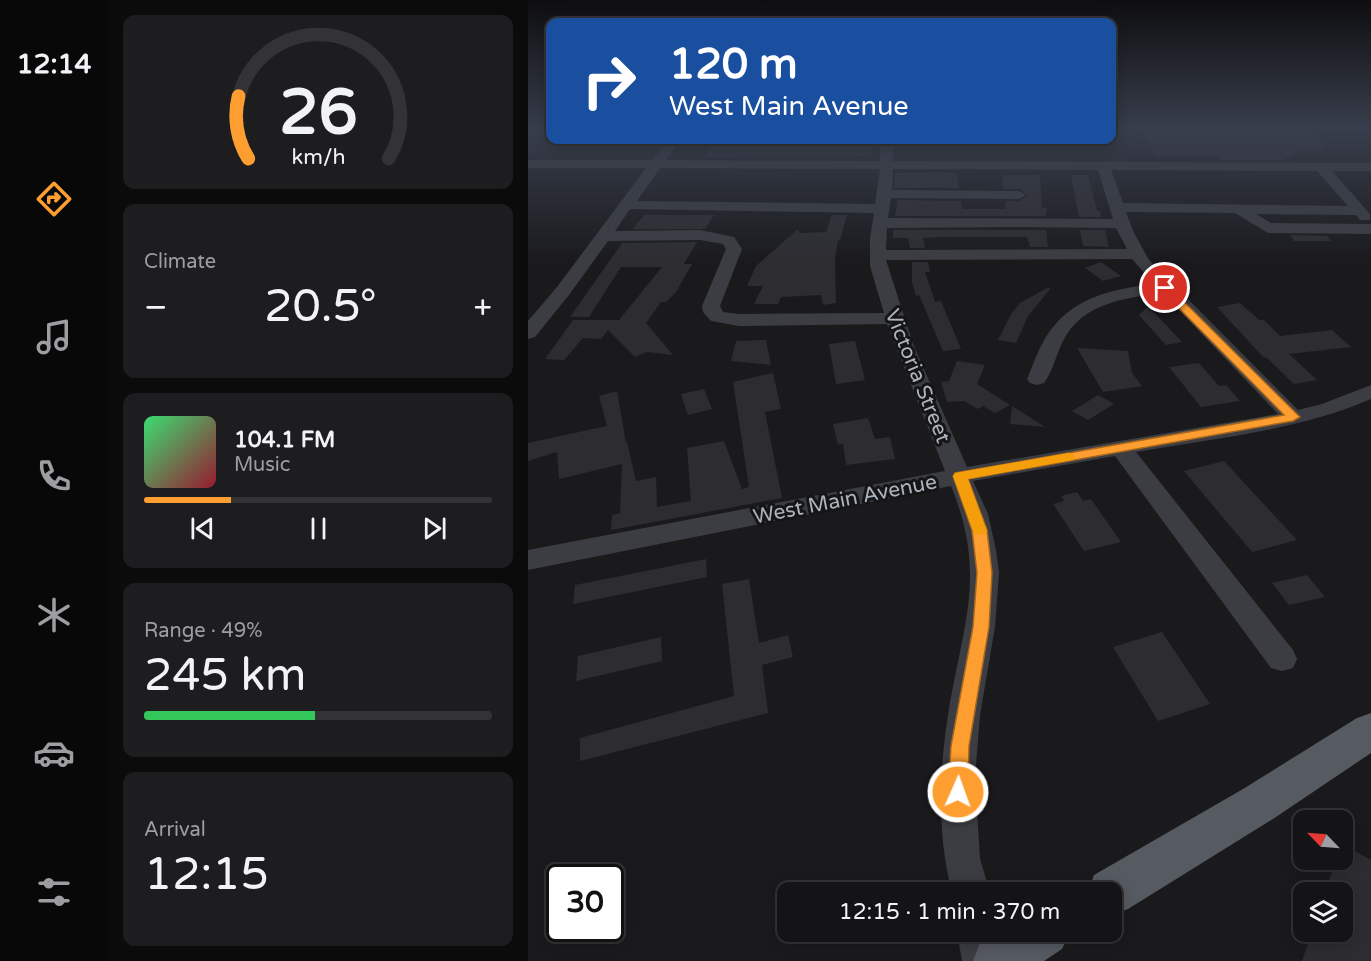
<!DOCTYPE html>
<meta charset="utf-8">
<style>
body{margin:0;font-family:"Varela Round",sans-serif;background:#1d1d1f;color:#f1f3f6;height:100vh;display:flex;flex-direction:column;font-size:22px;white-space:nowrap}
*{box-sizing:border-box;margin:0}
p{font-size:20px;color:#9d9ea1}
.icon{flex:none;width:33px;height:33px;fill:none;stroke:currentColor;stroke-width:2;stroke-linecap:round;stroke-linejoin:round}
.map{position:relative;flex:1;overflow:hidden}
.details{display:flex;flex-direction:column;gap:15px;padding:15px;background:#0b0b0c;width:420px}
.details>*{flex:none}
.top-card{position:absolute;left:18px;top:18px;width:570px;height:126px;border-radius:12px;box-shadow:0 3px 15px #0003,0 0 0 2px #333335;background:#1a4fa0;color:#fff;overflow:hidden}
.needle{width:39px;rotate:295deg}
.tools{position:absolute;left:765px;top:810px;display:grid;gap:12px}
.tools a{display:grid;place-items:center;width:60px;height:60px;border-radius:12px;background:#141416;box-shadow:0 3px 15px #0003,0 0 0 2px #333335;font-size:30px}
.speed{position:absolute;left:18px;top:864px;display:flex;gap:12px;font-size:30px;font-weight:700;text-align:center}
.speed>*{display:grid;place-content:center;width:78px;height:78px;border-radius:50%;background:#141416;box-shadow:0 3px 15px #0003,0 0 0 2px #333335;line-height:1}
.speed .limit{border:3px solid #111;border-radius:9px;background:#fff;color:#111}
.pin{position:absolute;display:grid;place-items:center;width:51px;height:51px;color:#fff;margin:-26px;border:3px solid #fff;border-radius:50%;box-shadow:0 2px 6px #0007}
.me{position:absolute;width:66px;margin:-33px;rotate:2deg;stroke-linejoin:round;filter:drop-shadow(0 0 4px #0008)}
.turn{display:flex;align-items:center;gap:21px;height:126px;padding:0 24px;font-size:27px}
.turn .icon{width:78px;height:78px;stroke-width:2.5}
.turn b{display:block;font-size:42px;line-height:51px}
.big{font-size:45px;font-weight:600;line-height:1.1}
.details .tile{flex:1;display:flex;flex-direction:column;justify-content:center;gap:9px;min-width:0;padding:0 21px;border-radius:12px;background:#1d1d1f}
.details .dial{align-items:center;gap:0}
.dial svg{height:156px;overflow:visible;fill:none;stroke:#333335;stroke-width:7;stroke-linecap:round;text-anchor:middle}
.dial text{fill:#f1f3f6;stroke:none}
.song{display:flex;align-items:center;gap:18px}
.cover{width:72px;height:72px;border-radius:9px;background:linear-gradient(135deg,hsl(140 70% 55%),hsl(350 70% 35%))}
.played{height:6px;border-radius:3px;background:linear-gradient(90deg,#ff9e30 25%,#333335 25%)}
.keys{display:flex;justify-content:space-around;direction:ltr}
.heat{display:flex;justify-content:space-between;align-items:center;font-size:33px;direction:ltr}
.charge{height:9px;border-radius:4px;background:linear-gradient(90deg,#34c759 49%,#333335 0)}
.trip{position:absolute;left:249px;top:882px;width:345px;height:60px;border-radius:12px;background:#141416;box-shadow:0 3px 15px #0003,0 0 0 2px #333335;font-weight:600;line-height:60px;text-align:center}
main{display:flex;flex:1;min-height:0}
.tab-bar{display:flex;flex-direction:column;width:108px;justify-content:space-around;align-items:center;background:#080809;color:#9d9ea1}
.tab-bar .icon{width:42px;height:42px}
.tab-bar .current{color:#ff9e30}
.tab-bar b{font-size:27px;color:#f1f3f6}
.map>svg:first-child{display:block}
.building{fill:#2d2d31}
.lines{fill:none;stroke-linecap:round;stroke-linejoin:round}
.minor{fill:#3b3d42;fill-rule:evenodd}
.major{fill:#565a61;fill-rule:evenodd}
.route{fill:#ff9e30;stroke:#a6671f;stroke-width:1.5}
.slow{fill:#f59e0b}
.labels{text-anchor:middle;stroke-width:6;stroke-linejoin:round;paint-order:stroke}
.street-label{font-size:21px;fill:#abb3bd;stroke:#151518}
</style>
<main>
<nav class="tab-bar">
<b>12:14</b>
<svg class="icon current" aria-label="directions" viewBox="0 0 24 24"><path d="M12 3l9 9-9 9-9-9zM9 14v-3h6M13 9l2 2-2 2"/></svg>
<svg class="icon" aria-label="music" viewBox="0 0 24 24"><path d="M9 18V5l10-2v13"/><circle cx="6" cy="18" r="3"/><circle cx="16" cy="16" r="3"/></svg>
<svg class="icon" aria-label="phone" viewBox="0 0 24 24"><path d="M5 4h4l2 5-3 2q2 4 5 5l2-3 5 2v4C11 20 4 13 5 4z"/></svg>
<svg class="icon" aria-label="climate" viewBox="0 0 24 24"><path d="M12 3v18M4 7l16 10M4 17L20 7"/></svg>
<svg class="icon" aria-label="car" viewBox="0 0 24 24"><path d="M5 17H2v-5l4-1 3-4h7l3 4 3 1v5h-3M9 17h6M6 11h13"/><circle cx="7" cy="17" r="2"/><circle cx="17" cy="17" r="2"/></svg>
<svg class="icon" aria-label="filters" viewBox="0 0 24 24"><path d="M4 7h16M4 17h16"/><circle cx="9" cy="7" r="2"/><circle cx="15" cy="17" r="2"/></svg>
</nav>
<section class="details">
<div class="tile dial"><svg viewBox="0 0 100 80">
<path d="M14 69A42 42 0 1 1 86 69"/>
<path d="M14 69A42 42 0 0 1 9 37" stroke="#ff9e30"/>
<text x="50" y="56" font-size="32" font-weight="700">26</text>
<text x="50" y="72" font-size="11">km/h</text>
</svg></div>
<div class="tile"><p>Climate</p>
<div class="heat"><a>−</a><b class="big">20.5°</b><a>+</a></div>
</div>
<div class="tile">
<div class="song"><i class="cover"></i><div><b>104.1 FM</b><p>Music</p></div></div>
<div class="played"></div>
<div class="keys"><svg class="icon" aria-label="previous" viewBox="0 0 24 24"><path d="M18 5L8 12l10 7zM5 5v14"/></svg><svg class="icon" aria-label="pause" viewBox="0 0 24 24"><path d="M8 5v14M16 5v14"/></svg><svg class="icon" aria-label="next" viewBox="0 0 24 24"><path d="M6 5l10 7-10 7zM19 5v14"/></svg></div>
</div>
<div class="tile"><p>Range · 49%</p><b class="big">245 km</b><div class="charge"></div></div>
<div class="tile"><p>Arrival</p><b class="big">12:15</b></div>
</section>
<div class="map">
<svg width="843" height="961" viewBox="0 0 843 961">
<rect width="100%" height="100%" fill="#1a1a1d"/>
<path class="building" d="M613,129H779L798,149H774L755,160H694L691,156H627Z
M188,140H347L343,156L177,157Z
M411,172L429,173L431,188H366L367,173Z
M474,175H512L514,207L519,208L518,216H367L370,200L433,201L434,209H478L477,201H491L500,196L492,189H475Z
M543,175H560L569,211H572L573,217H551Z
M116,215H186L177,229H105Z
M304,215H319L312,240H310L307,258L308,303L295,305L293,295L253,297L250,304H226L235,286H219L228,266L269,230L273,233L298,232Z
M365,230H518L520,247H502L499,237H414L395,238L397,248H382L380,238H365Z
M552,230H577L581,247L555,246Z
M762,235L799,236L803,241H766Z
M169,242L156,264H164L148,292L138,302H133L118,323L145,355L119,352L107,357L80,330L73,339L55,338L36,360L17,359L45,320H91L134,267H93L61,317H42L94,243Z
M384,262H400L402,272H397L407,302L413,301L433,349L415,351L391,295L388,296L384,282Z
M573,262L593,276L575,281L557,268Z
M521,287L522,289L500,316L488,343L470,340L483,314L492,303Z
M712,303L731,320H736L752,336L804,330L823,347L761,354L789,380L766,384L738,357L736,358L689,307Z
M620,306L654,342L638,345L611,315Z
M238,340L243,365L203,361L208,341Z
M327,341L337,380L308,384L301,344Z
M549,348L600,351L604,373L614,386L575,392Z
M429,361L457,365L449,384L482,405L467,413L455,406L450,409L436,401L419,402L413,382L421,381Z
M671,363L691,386L698,385L712,401L673,407L641,367Z
M245,373L253,409L237,412L254,498L83,530L84,515L92,513L94,464L31,479L29,452L0,461V443L79,426L71,396L89,391L98,443L99,442L108,481L128,477L129,507L163,501L159,448L196,441L214,489L221,487L205,382Z
M176,389L184,409L160,415L153,394Z
M570,395L586,404L560,420L544,411Z
M484,406L517,427L482,424Z
M340,418L347,439L362,437L367,459L318,465L315,444L310,445L305,424Z
M696,461L769,540L724,552L656,471Z
M549,492L555,501L563,499L593,542L556,551L525,504L536,501L533,496Z
M178,559L179,577L45,604L47,585Z
M779,575L797,597L761,605L744,583Z
M221,579L231,643L260,635L265,657L234,665L240,713L52,761V738L206,696L194,584Z
M634,632L682,704L630,721L585,647Z
M133,637L134,661L48,681L50,656Z
M814,844L843,860V961H774L784,932H814V892H797L808,860H814Z"/>
<g class="lines">
<path class="minor" d="M140,140H152L138,160L352,161L353,140H365V161L843,163V171H804L842,214V220H832L828,215L728,214L743,223L843,224V234L740,233L707,213L598,212L605,231L621,260L770,410L794,404L843,385V399C769,431 687,438 608,452L765,650L769,659L765,668L754,671L743,668L587,456L445,481L460,514L468,550L471,573L467,627L452,715L447,777L452,859L462,892H424C409,836 411,773 420,715C434,626 460,576 423,486L0,570V550L417,471L359,324L211,326L183,321L175,312L174,306L198,249L195,244L172,240L80,241L41,295L7,337L0,339V321L29,287L118,168H0V160H124ZM132,168L352,169L347,204L109,201ZM365,169L570,170L585,219L360,218L363,198L491,199L498,195L491,191L364,190ZM583,170L789,171L820,206L595,203ZM102,209L346,213L342,238V266L356,313L211,314L195,312L192,306L214,249L206,237L172,230L87,231ZM478,227L588,228L599,249L358,250L359,228ZM604,259L626,284C583,289 542,298 518,337C510,350 505,365 499,379L502,383L509,385L516,383C525,371 528,355 535,341C554,303 597,298 635,293L750,414L439,467L385,344L358,260Z
M429,932H468L474,961H434Z"/>
<path class="major" d="M843,713V753L745,819L600,909L584,915V892H560L566,875L715,789L829,718Z
M472,932H542L534,949L516,961H445L452,943Z"/>
</g>
<linearGradient id="sky" x2="0" y2="1"><stop stop-color="#0e0e10"/><stop offset="0.49" stop-color="#383e4c"/><stop offset="1" stop-color="#383e4c" stop-opacity="0"/></linearGradient>
<rect width="843" height="263" fill="url(#sky)"/>
<path class="route" d="M637,285L640,286L772,417L765,421L440,479L459,530L464,573L461,627L441,746L440,792L437,798L430,801L423,798L420,792L423,746L445,627L449,573L444,530L425,476L427,473L756,415L633,290V286Z"/>
<path class="slow" d="M540,453L545,454L547,457L545,460L440,479L459,531L457,534H446L425,476L427,473Z"/>
<g class="labels">
<g class="street-label">
<text transform="translate(390 376) rotate(68)" y="7">Victoria Street</text>
<text transform="translate(317 499) rotate(-11)" y="7">West Main Avenue</text>
</g>
</g>
</svg>
<div class="tools">
<a><svg class="needle" viewBox="-14 -14 28 28"><path d="M0-13l5 13h-10z" fill="#e53935"/><path d="M0 13l5-13h-10z" fill="#9d9ea1"/></svg></a>
<a><svg class="icon" aria-label="layers" viewBox="0 0 24 24"><path d="M12 4l9 5-9 5-9-5zM3 14l9 5 9-5"/></svg></a>
</div>
<div class="speed"><div class="limit">30</div></div>
<div class="pin" style="left:637px;top:288px;background:#d93025"><svg class="icon" aria-label="arrive" viewBox="0 0 24 24"><path d="M6 21V4h12l-3 4 3 4H6"/></svg></div>
<svg class="me" style="left:430px;top:792px" viewBox="-20 -20 40 40"><circle r="17" fill="#ff9e30" stroke="#fff" stroke-width="3"/><path d="M0-11L8 9 0 5-8 9z" fill="#fff"/></svg>
<div class="trip">12:15 · 1 min · 370 m</div>
<div class="top-card">
<div class="turn"><svg class="icon" aria-label="right" viewBox="0 0 24 24"><path d="M7 20v-9h11M14 6l5 5-5 5"/></svg><div><b>120 m</b>West Main Avenue</div></div>
</div>
</div>
</main>
